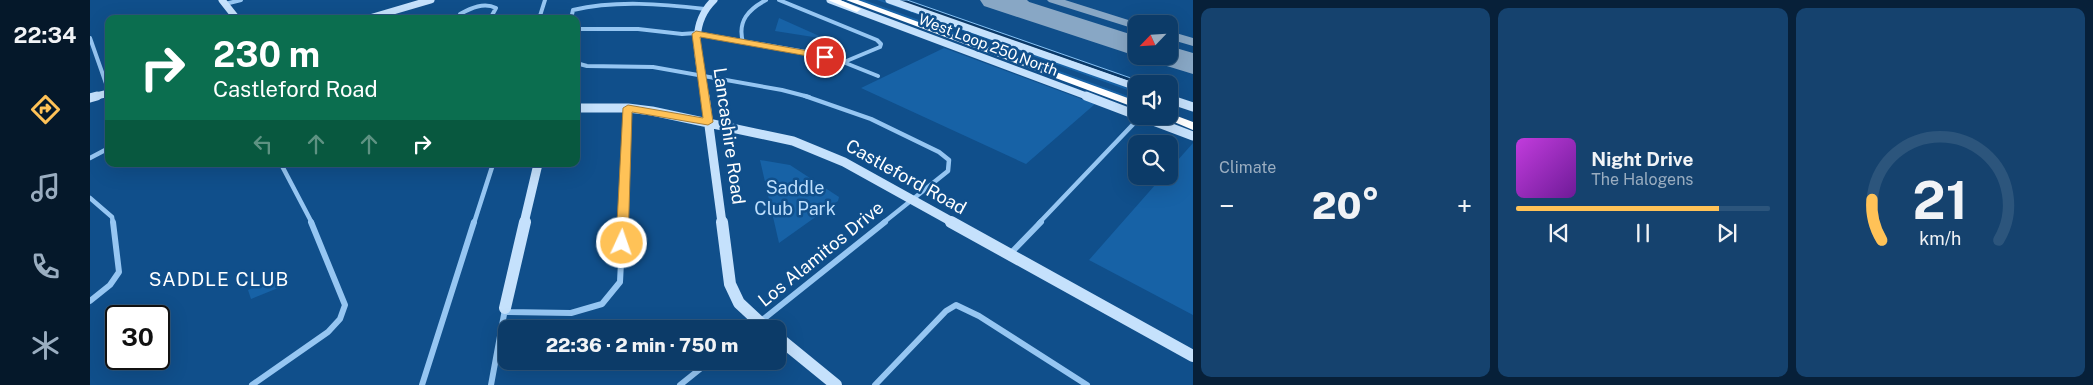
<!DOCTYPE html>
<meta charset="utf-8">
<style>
body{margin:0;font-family:"Public Sans",sans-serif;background:#15426e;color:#f1f3f6;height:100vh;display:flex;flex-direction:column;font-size:19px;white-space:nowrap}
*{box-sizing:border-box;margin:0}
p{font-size:16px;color:#9aadc0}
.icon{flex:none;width:28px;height:28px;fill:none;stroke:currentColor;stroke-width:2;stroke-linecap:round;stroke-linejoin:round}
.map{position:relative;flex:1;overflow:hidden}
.drawer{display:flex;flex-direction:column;gap:8px;padding:8px;background:#072039;width:900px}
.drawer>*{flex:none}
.hud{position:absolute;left:15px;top:15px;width:475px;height:152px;border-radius:10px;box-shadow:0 5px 20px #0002,0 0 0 1px #2c557c;background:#0b6e4f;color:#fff;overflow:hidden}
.needle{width:32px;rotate:245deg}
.buttons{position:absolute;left:1038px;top:15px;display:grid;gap:10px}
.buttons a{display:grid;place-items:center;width:50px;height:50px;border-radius:10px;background:#0c3b68;box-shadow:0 5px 20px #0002,0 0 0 1px #2c557c;font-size:25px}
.speed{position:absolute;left:15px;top:305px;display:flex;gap:10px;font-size:25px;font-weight:700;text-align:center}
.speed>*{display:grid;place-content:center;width:65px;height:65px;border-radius:50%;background:#0c3b68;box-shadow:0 5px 20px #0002,0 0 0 1px #2c557c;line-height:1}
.speed .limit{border:2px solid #111;border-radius:8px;background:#fff;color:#111}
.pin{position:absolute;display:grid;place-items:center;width:42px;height:42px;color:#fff;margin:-21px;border:2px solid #fff;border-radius:50%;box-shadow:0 1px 5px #0007}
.me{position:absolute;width:55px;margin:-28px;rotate:3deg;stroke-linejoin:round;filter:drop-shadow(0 0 4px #0008)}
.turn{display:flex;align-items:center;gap:18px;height:105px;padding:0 25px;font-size:22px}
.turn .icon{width:65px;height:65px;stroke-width:2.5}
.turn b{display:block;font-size:35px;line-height:42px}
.lanes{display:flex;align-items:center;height:48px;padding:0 25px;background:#0003;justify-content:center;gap:25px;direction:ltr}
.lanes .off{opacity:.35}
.big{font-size:38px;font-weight:800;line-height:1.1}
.drawer .card{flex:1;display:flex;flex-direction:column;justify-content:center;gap:8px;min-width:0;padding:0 18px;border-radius:10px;background:#15426e}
.drawer .dial{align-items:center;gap:0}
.dial svg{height:130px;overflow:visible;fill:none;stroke:#2c557c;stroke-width:7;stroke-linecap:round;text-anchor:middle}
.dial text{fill:#f1f3f6;stroke:none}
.song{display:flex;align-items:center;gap:15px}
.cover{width:60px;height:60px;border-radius:8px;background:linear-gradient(135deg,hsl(290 70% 55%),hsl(280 70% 35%))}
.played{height:5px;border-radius:2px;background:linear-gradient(90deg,#ffc257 80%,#2c557c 80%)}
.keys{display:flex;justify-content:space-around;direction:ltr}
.heat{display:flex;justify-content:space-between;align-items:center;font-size:28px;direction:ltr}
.drawer .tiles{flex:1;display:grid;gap:8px;grid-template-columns:repeat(3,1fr)}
.trip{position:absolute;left:408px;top:320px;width:288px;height:50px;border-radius:10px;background:#0c3b68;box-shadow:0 5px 20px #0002,0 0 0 1px #2c557c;font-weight:800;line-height:50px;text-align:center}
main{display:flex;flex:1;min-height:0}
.tabs{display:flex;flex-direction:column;width:90px;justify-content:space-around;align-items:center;background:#05182a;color:#9aadc0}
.tabs .icon{width:35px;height:35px}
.tabs .current{color:#ffc257}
.tabs b{font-size:22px;color:#f1f3f6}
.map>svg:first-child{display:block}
.green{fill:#1762a6}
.water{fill:#093867;stroke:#87c3f6}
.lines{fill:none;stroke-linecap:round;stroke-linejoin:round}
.stream{stroke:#87c3f6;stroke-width:1}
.taxiway{fill:#88a7c5;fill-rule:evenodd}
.runway{fill:#88a7c5;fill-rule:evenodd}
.street-far2{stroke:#96c6f2;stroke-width:4}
.street-far1{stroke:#96c6f2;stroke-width:4.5}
.street{stroke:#96c6f2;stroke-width:6}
.secondary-far2{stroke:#c5e1fc;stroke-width:7}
.secondary-far1{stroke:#c5e1fc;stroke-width:9}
.secondary{stroke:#c5e1fc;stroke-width:12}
.highway{fill:#fff;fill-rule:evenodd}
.route{fill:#ffc257;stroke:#a67e39}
.labels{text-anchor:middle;stroke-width:5;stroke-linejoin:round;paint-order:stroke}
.far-street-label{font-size:15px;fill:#fff;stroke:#104f8b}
.street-label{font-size:18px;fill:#fff;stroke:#104f8b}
.park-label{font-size:18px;fill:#bddffd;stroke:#104f8b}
.neighbourhood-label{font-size:19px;letter-spacing:1px;fill:#fff;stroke:#104f8b}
</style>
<main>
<nav class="tabs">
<b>22:34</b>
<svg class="icon current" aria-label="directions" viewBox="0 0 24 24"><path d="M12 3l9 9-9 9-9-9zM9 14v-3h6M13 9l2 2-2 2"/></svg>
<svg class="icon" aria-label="music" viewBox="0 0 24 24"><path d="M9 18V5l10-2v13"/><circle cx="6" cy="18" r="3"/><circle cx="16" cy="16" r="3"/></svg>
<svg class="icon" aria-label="phone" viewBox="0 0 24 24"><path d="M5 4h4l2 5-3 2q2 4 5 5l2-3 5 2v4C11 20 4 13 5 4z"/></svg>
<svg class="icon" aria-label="climate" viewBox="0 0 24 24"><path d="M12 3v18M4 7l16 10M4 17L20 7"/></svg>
</nav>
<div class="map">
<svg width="1103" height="385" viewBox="0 0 1103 385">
<rect width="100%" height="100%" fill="#104f8b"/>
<path class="green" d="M764,0H774L1046,99V104Z
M787,0H793L1046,90V93Z
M689,18L736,39L685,31Z
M854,48L1005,104L936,164L771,88Z
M1103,143V315L999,260L1073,176H1079V170Z
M670,160L700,165L749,197L748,201L689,243Z
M189,278L193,286L161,299L158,290Z"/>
<path class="water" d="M805,0H817L1058,84H1046Z"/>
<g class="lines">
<path class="stream" d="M820,9L824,11H821Z"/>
<path class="taxiway" d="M912,0H937L939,2L937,4L925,7L909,5L907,3Z
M957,0H975L1051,24H1046V28H1042L959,2Z
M943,10L964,11L970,14L964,17L939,15L937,13Z
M1079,31L1103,38V46L1079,39Z"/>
<path class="runway" d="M890,0H933L1046,36V56L894,6Z
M1079,46L1103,53V74L1067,63L1063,56H1079Z"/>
<path class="street-far2" d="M689,0L787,40L791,44L790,47L754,62
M135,4L151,0
M371,19L370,14C381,8 394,2 406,8L400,19
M449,19L455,0
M481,19L483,10C526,0 572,4 615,9
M486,29H548L592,34L606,33L716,52L753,62L788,76
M0,38L19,92
M653,42C647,21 659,9 676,0
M486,63L497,66L563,67L692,90L719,97"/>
<path class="street-far1" d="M715,96L781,119L849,152L859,160L858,171L793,223
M0,158L19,148
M191,164L222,223
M0,198L22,217L23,223
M384,223L403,164
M533,223L538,108
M949,223L1051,116"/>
<path class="street" d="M920,254L951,222
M0,301L20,285L29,272L23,222
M415,312L481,313L512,304L530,282L533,222
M661,329L795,222
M162,385L238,332L250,319L255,305L221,222
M332,385L384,222
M401,385L415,309
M590,385L620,361
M785,385L856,311L866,305L889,316L997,385"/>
<path class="secondary-far2" d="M132,0L147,19
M740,0L999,97
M799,0L1046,87
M276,19L341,0
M2,97L19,93
M615,97C610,63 596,27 624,0"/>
<path class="secondary-far1" d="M615,96L632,223
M996,96L1046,115
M0,98L7,96
M1079,99L1103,107
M486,108H538L562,111L703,141L754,162L864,223
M1050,116L1103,136
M434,223L448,164"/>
<path class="secondary" d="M632,222L640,284L649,303L677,329
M861,222L1103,356
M415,308L435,222
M686,336L746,385"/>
<path class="highway" d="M738,0H750L771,9L767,12L764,11Z
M756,0H768L1046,101V108Z
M1079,113L1103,122V130L1070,116H1079Z"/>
</g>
<path class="route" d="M606,31L735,54L739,57L735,59L610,37L623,122L618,125L542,112L538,243L536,247H527L526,243L533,108L538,105L613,118L602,34Z"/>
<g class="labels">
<g class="far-street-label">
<text transform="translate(898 45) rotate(21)" y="5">West Loop 250 North</text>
</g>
<g class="street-label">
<text transform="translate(639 136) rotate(82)" y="6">Lancashire Road</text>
<text transform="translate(816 177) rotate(29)" y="6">Castleford Road</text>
<text transform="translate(731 254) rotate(-39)" y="6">Los Alamitos Drive</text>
</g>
<g class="park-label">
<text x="705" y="194">Saddle<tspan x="705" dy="21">Club Park</tspan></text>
</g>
<g class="neighbourhood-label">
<text x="129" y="286">SADDLE CLUB</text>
</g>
</g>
</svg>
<div class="buttons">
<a><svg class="needle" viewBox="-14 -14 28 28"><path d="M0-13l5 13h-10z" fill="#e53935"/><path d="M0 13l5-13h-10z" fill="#9aadc0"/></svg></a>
<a><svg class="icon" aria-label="sound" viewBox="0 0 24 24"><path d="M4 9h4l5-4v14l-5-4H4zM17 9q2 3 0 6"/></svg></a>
<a><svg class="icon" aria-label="search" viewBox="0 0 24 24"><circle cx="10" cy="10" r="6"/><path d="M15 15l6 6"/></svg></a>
</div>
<div class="speed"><div class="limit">30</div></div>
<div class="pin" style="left:735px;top:57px;background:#d93025"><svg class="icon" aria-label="arrive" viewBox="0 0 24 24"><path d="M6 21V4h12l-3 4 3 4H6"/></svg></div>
<svg class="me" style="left:532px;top:243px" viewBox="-20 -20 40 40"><circle r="17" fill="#ffc257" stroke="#fff" stroke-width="3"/><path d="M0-11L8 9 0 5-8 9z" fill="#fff"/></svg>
<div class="trip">22:36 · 2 min · 750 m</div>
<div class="hud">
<div class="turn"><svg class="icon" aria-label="right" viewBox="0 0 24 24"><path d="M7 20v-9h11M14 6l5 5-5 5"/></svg><div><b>230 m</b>Castleford Road</div></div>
<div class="lanes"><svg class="icon off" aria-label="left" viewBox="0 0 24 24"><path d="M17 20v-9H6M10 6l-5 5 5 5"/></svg><svg class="icon off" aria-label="ahead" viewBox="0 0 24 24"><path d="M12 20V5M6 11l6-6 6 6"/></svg><svg class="icon off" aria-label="ahead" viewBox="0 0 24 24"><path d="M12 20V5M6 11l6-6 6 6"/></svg><svg class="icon" aria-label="right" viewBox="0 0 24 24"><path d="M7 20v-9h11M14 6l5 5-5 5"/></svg></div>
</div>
</div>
<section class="drawer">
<div class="tiles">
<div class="card"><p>Climate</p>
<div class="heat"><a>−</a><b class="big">20°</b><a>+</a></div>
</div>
<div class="card">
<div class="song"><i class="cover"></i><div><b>Night Drive</b><p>The Halogens</p></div></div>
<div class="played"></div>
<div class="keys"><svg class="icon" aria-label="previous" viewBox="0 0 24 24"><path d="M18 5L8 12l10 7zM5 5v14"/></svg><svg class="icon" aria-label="pause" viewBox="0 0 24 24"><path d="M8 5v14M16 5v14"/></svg><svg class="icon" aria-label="next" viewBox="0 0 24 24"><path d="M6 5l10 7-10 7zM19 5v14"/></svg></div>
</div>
<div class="card dial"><svg viewBox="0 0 100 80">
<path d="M14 69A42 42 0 1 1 86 69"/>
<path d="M14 69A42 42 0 0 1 8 44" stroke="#ffc257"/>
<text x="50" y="56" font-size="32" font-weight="700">21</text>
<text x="50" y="72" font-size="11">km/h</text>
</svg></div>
</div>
</section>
</main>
